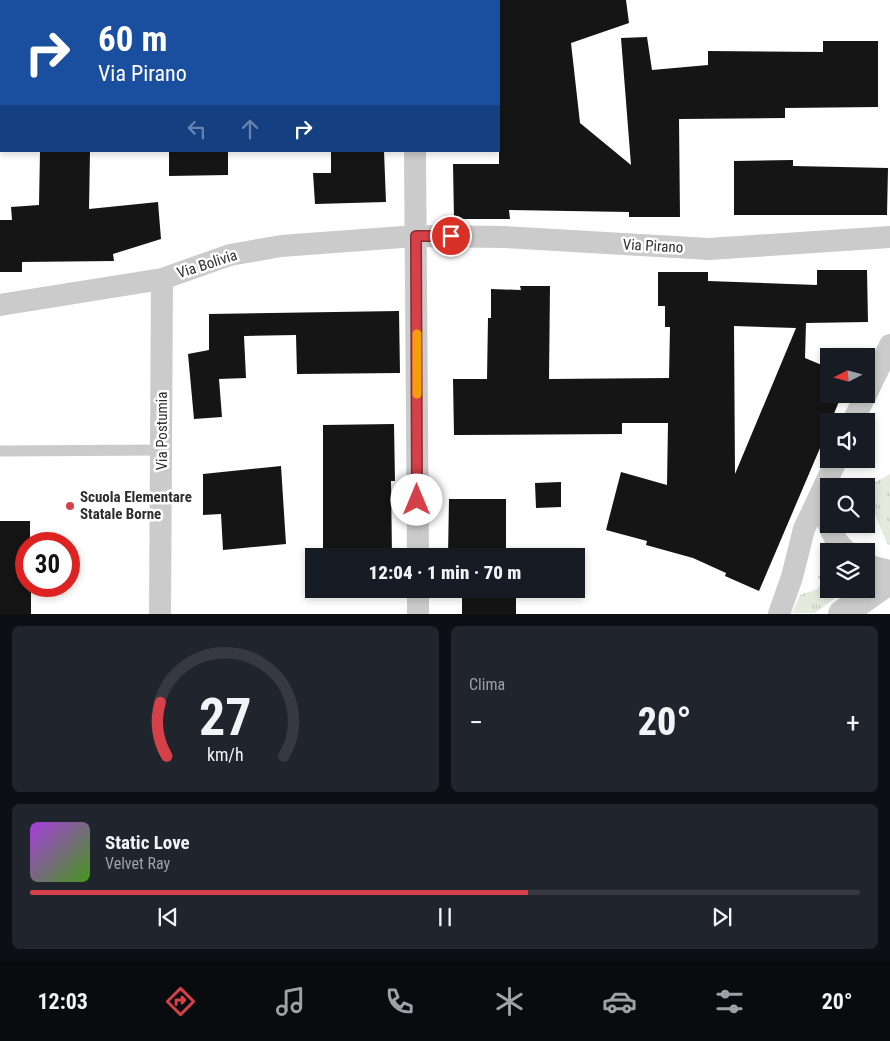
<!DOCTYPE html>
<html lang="it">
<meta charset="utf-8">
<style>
body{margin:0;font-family:"Roboto Condensed",sans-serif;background:#20242c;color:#f1f3f6;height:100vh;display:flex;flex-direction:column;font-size:19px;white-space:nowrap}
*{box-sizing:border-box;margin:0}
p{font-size:16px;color:#9ea1a6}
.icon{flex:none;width:28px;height:28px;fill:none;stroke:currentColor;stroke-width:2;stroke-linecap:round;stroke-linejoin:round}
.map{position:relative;height:614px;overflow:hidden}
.details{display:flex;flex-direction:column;gap:12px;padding:12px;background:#0d0f14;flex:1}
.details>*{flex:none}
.guide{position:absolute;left:0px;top:0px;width:500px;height:152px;box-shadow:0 2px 8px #0003;background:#1a4fa0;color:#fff;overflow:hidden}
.needle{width:32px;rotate:264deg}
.controls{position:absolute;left:820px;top:348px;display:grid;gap:10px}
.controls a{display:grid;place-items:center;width:55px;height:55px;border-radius:0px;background:#171b24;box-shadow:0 2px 8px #0003;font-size:25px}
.speed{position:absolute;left:15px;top:532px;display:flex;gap:10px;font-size:25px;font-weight:700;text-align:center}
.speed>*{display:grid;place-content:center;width:65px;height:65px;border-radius:50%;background:#171b24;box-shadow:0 2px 8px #0003;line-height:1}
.speed .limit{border:8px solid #d22;background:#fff;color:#111}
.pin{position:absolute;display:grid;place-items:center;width:42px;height:42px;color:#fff;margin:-21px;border:2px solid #fff;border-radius:50%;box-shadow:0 1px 5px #0007}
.me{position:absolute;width:55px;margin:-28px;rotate:0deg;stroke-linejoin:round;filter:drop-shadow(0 0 4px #0008)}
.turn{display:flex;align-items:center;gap:18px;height:105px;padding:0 15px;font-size:22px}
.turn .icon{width:65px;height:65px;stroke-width:2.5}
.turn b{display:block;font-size:35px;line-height:42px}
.lanes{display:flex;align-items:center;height:48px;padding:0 15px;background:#0003;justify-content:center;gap:25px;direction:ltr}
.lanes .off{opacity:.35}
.big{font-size:38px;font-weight:800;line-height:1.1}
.details .tile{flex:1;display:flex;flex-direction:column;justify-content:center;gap:8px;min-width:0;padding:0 18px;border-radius:8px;background:#20242c}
.details .dial{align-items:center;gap:0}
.dial svg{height:130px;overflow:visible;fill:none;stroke:#363941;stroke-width:7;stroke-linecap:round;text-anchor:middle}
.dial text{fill:#f1f3f6;stroke:none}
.song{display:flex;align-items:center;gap:15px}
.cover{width:60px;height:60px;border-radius:8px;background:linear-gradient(135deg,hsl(280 70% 55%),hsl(100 70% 35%))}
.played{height:5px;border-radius:2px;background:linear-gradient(90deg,#d64048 60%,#363941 60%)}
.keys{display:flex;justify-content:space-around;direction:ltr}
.heat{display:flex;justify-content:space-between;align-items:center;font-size:28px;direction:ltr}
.details .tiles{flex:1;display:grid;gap:12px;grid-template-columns:1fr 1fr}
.tile:last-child{grid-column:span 2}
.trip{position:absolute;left:305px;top:548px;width:280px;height:50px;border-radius:0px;background:#171b24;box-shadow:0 2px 8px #0003;font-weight:800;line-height:50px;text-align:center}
.menu{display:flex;height:80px;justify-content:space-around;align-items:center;background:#090b0e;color:#9ea1a6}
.menu .icon{width:35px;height:35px}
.menu .selected{color:#d64048}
.menu b{font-size:22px;color:#f1f3f6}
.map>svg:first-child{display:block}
.grass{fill:url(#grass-tufts)}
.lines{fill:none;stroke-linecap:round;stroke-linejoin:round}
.stream{stroke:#cbdde9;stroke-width:9}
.building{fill:#151515;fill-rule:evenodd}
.path{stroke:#cbcbcb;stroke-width:3;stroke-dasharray:2.5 2.5;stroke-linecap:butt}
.service{stroke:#cbcbcb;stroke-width:11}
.minor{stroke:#cbcbcb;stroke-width:22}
.tertiary{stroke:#cbcbcb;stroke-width:28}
.route-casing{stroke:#8b2a2f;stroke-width:12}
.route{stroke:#d64048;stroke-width:9}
.slow{stroke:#f59e0b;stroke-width:9}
.poi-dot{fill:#d64048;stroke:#fff;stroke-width:2}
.labels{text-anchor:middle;stroke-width:5;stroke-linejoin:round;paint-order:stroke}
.street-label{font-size:15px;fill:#2e2e2e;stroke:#fff}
.poi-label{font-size:15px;font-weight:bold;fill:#2e2e2e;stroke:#fff;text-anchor:start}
</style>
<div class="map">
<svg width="890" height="614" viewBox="0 0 890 614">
<defs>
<pattern id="grass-tufts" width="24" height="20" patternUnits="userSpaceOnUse" patternTransform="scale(1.25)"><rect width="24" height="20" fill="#e4ebdd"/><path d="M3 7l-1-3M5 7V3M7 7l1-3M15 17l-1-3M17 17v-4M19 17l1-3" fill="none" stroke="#c4cabe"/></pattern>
</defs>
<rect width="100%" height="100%" fill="#fff"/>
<path class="grass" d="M890,474V544L888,545L866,494V487Z
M829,575V589H847L815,613H792L800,595L817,589Z"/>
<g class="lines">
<path class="stream" d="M65,1L67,0
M0,39L1,38"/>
</g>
<path class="building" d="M499,0H626L629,23L571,43L580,123L631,165L621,38L647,37L652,70L708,65V51L823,52V41H878V107L785,108V118L679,119L680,217H629V212L509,210L510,219H454L453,164H499Z
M40,151H90L89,209L158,202L161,239L113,254L114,261L22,262V272H0V220H12L11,207L39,205Z
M169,151H228V175L169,176Z
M331,151H384L386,202L315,204L313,173H331Z
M793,160V166L888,168L887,215H734V161Z
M817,270H867L868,322L806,323L805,358L829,368V394H842L831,421H829V427L759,591L725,576L726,573L693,558L646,545L647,541L606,530L621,472L667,485L668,423H622V434L454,435L453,379H487L488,318H491V289L521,290L520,286H550L549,379L669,378L670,327H665V306H658V272H708V281L817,285ZM734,326L796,328L735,474Z
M399,311L400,373L297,374L296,335L244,336L246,378L219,379L222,417L194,419L188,354L209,350V314Z
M394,424L395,481H391L392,556H323V425Z
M281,466L286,544L223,550L221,514L203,515V474Z
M561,482V507L536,508L535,483Z
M449,499H506V556H448Z
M0,521H30V544H26V586H31V614H0Z
M462,589H516V614H462Z"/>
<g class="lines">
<path class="path" d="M819,578L828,568"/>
<path class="service" d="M0,451L162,450"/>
<path class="minor" d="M398,0L399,1
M415,151L418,556
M0,305L162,279L230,255L281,246L416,236L504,237L709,249L890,237
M853,421L890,345
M823,489C825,514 827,534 846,551
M866,565L890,571
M418,589V614
M160,614L162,279
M779,614L792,577L804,529L837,459"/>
<path class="tertiary" d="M842,614L890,580"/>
</g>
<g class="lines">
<g class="route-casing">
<path id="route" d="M417,500L416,236H451"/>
</g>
<use href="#route" class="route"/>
<path class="slow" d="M417,334V394"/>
</g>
<circle class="poi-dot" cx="70" cy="506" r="5"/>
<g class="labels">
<g class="street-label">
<text transform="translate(653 246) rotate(3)" y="5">Via Pirano</text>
<text transform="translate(207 264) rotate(-18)" y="5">Via Bolivia</text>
<text transform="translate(162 431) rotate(-90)" y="5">Via Postumia</text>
</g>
<g class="poi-label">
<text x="80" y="502">Scuola Elementare<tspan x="80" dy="17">Statale Borne</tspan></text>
</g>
</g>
</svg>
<div class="controls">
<a><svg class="needle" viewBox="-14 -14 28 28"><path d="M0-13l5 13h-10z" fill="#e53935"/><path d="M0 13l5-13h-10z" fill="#9ea1a6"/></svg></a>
<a><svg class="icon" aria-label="sound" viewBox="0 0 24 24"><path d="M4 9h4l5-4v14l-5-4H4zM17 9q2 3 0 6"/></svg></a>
<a><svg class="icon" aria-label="search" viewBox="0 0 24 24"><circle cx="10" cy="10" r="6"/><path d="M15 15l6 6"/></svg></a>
<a><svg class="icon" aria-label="layers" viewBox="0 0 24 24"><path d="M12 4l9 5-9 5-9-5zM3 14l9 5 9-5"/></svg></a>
</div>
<div class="speed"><div class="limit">30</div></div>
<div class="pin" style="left:451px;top:236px;background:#d93025"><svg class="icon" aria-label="arrive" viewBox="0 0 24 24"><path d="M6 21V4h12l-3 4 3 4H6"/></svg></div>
<svg class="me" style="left:417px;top:500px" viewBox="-20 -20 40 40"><circle r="19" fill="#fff"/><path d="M0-13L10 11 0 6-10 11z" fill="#d64048"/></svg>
<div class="trip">12:04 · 1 min · 70 m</div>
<div class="guide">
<div class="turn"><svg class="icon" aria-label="right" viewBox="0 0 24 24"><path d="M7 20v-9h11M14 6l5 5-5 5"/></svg><div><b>60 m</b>Via Pirano</div></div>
<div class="lanes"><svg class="icon off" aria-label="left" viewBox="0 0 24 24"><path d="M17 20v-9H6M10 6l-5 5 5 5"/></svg><svg class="icon off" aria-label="ahead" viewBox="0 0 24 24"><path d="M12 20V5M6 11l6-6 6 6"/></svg><svg class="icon" aria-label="right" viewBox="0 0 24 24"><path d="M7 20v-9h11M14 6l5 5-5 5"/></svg></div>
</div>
</div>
<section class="details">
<div class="tiles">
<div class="tile dial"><svg viewBox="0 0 100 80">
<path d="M14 69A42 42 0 1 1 86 69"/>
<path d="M14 69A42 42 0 0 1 10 36" stroke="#d64048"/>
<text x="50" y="56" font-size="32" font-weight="700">27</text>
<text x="50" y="72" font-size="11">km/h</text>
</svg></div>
<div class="tile"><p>Clima</p>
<div class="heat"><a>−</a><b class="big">20°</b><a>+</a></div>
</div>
<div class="tile">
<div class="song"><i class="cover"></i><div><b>Static Love</b><p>Velvet Ray</p></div></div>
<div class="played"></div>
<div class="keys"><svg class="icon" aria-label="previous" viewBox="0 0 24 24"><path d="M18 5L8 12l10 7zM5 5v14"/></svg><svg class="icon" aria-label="pause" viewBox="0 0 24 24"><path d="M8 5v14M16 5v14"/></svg><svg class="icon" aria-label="next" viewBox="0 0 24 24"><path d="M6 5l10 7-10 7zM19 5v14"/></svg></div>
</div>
</div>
</section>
<nav class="menu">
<b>12:03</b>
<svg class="icon selected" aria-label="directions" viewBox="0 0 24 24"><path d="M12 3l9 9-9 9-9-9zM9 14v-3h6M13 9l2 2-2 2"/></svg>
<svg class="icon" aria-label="music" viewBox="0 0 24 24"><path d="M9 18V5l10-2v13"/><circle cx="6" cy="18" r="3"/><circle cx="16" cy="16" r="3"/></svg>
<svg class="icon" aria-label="phone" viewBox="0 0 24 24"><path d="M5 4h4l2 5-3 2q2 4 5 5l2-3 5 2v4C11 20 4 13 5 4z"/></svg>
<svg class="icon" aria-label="climate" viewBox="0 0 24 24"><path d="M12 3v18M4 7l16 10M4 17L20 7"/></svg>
<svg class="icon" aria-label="car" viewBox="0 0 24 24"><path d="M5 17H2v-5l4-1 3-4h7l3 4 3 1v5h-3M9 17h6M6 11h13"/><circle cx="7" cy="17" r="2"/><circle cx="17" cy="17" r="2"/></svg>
<svg class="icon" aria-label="filters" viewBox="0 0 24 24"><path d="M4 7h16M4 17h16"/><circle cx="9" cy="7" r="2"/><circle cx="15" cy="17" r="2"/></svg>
<b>20°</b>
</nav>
